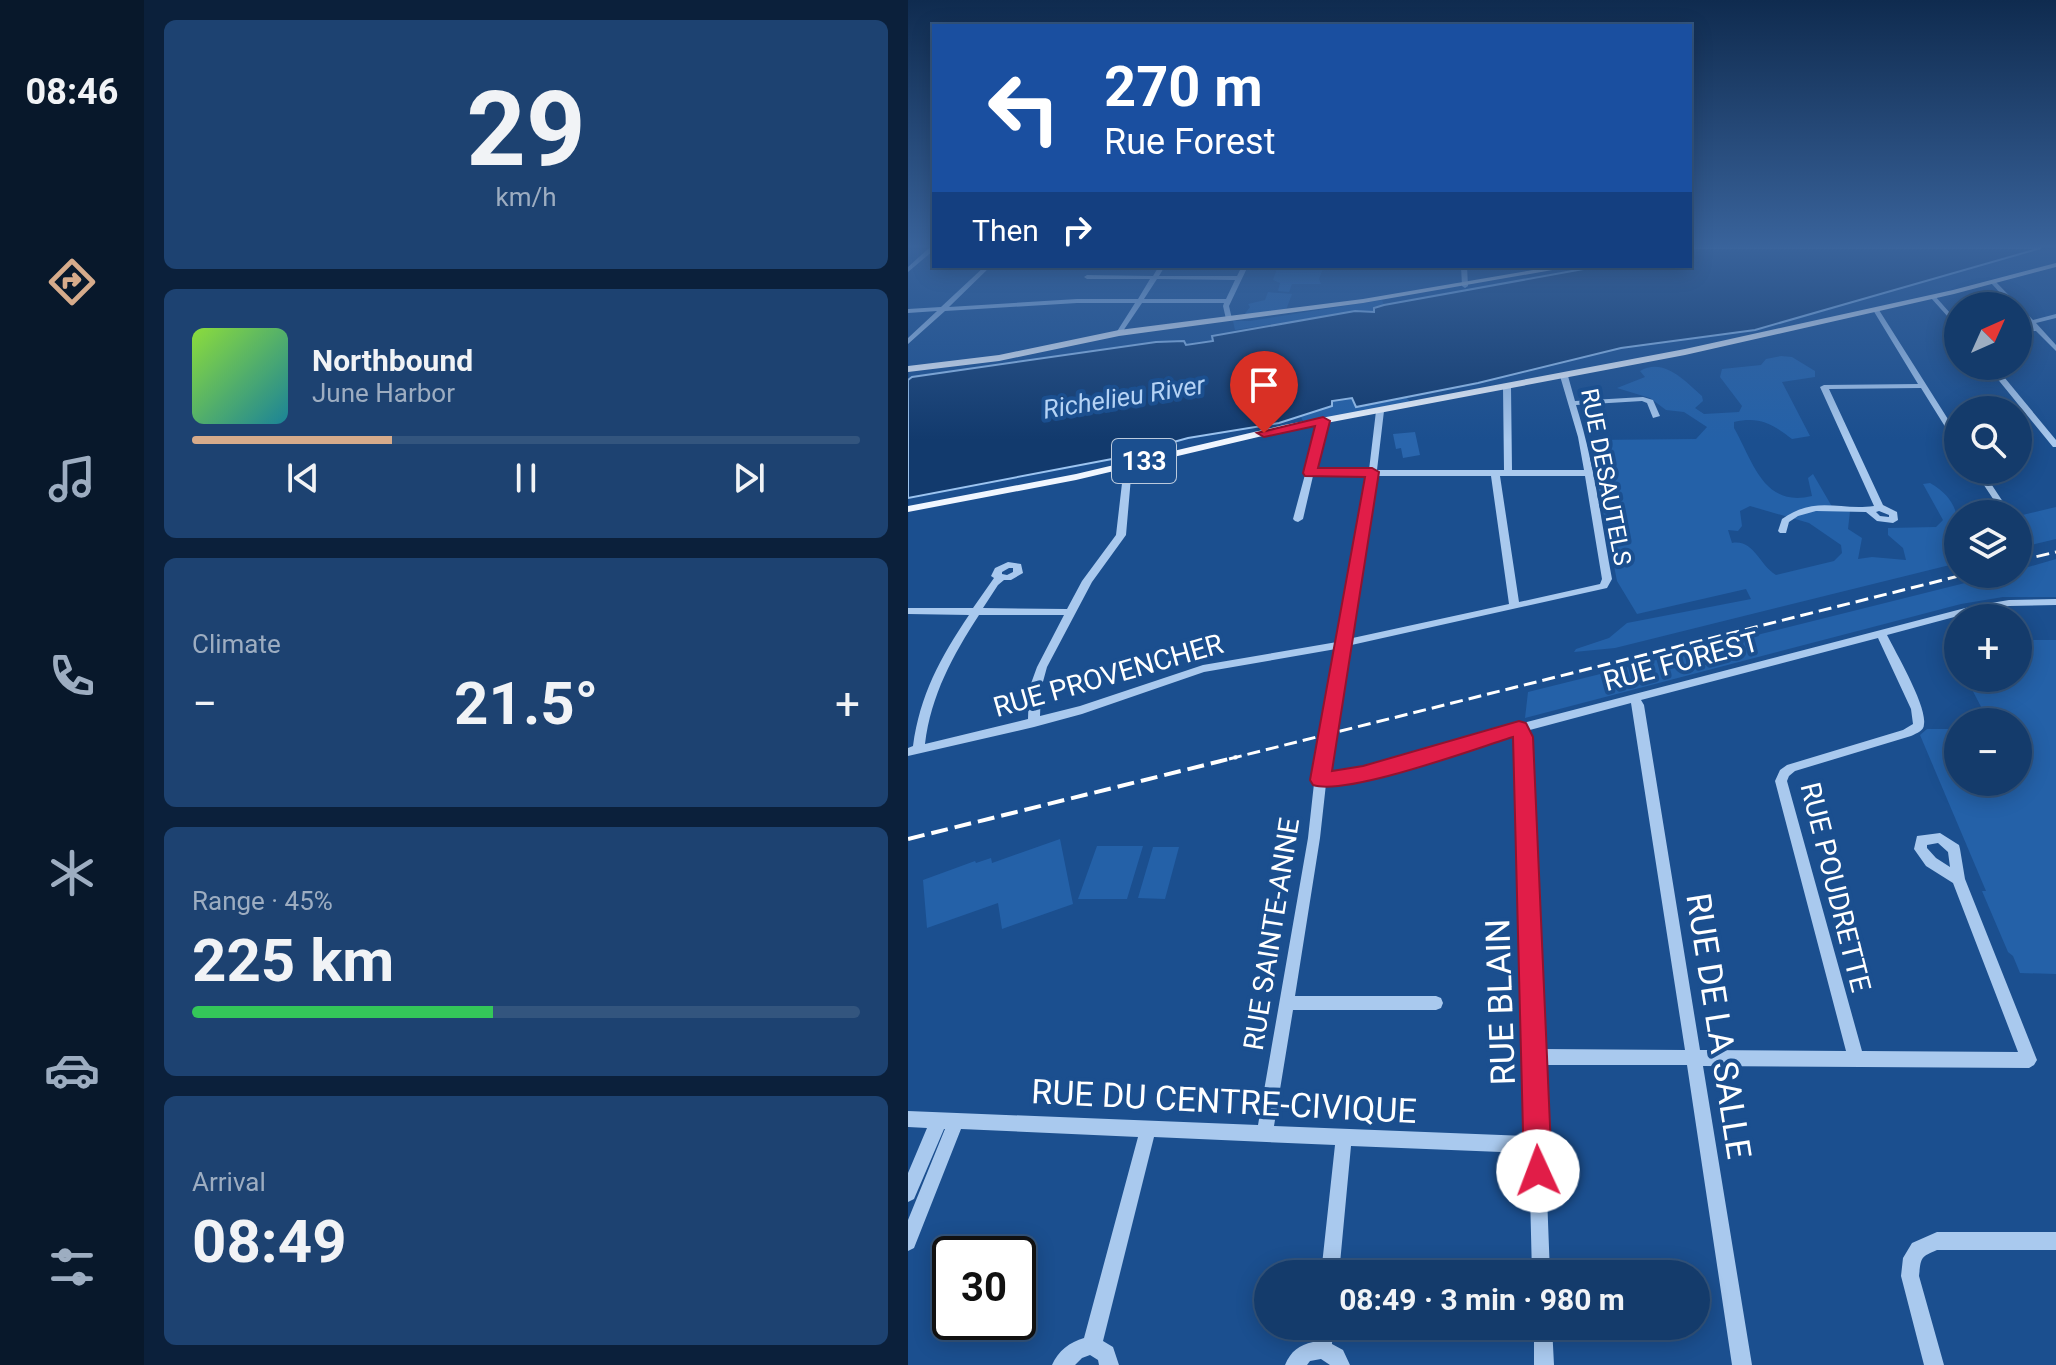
<!DOCTYPE html>
<meta charset="utf-8">
<style>
body{margin:0;font-family:Roboto,sans-serif;background:#1d4271;color:#f1f3f6;height:100vh;display:flex;flex-direction:column;font-size:30px;white-space:nowrap}
*{box-sizing:border-box;margin:0}
p{font-size:26px;color:#9dadc1}
.icon{flex:none;width:44px;height:44px;fill:none;stroke:currentColor;stroke-width:2;stroke-linecap:round;stroke-linejoin:round}
.map{position:relative;flex:1;overflow:hidden}
.side{display:flex;flex-direction:column;gap:20px;padding:20px;background:#0b203b;width:764px}
.side>*{flex:none}
.hud{position:absolute;left:24px;top:24px;width:760px;height:244px;border-radius:0px;box-shadow:0 4px 20px #0003,0 0 0 2px #33557e;background:#1a4fa0;color:#fff;overflow:hidden}
.needle{width:52px;rotate:45deg}
.controls{position:absolute;left:1036px;top:292px;display:grid;gap:16px}
.controls a{display:grid;place-items:center;width:88px;height:88px;border-radius:50%;background:#143b6b;box-shadow:0 4px 20px #0003,0 0 0 2px #33557e;font-size:40px}
.speed{position:absolute;left:24px;top:1236px;display:flex;gap:16px;font-size:40px;font-weight:700;text-align:center}
.speed>*{display:grid;place-content:center;width:104px;height:104px;border-radius:50%;background:#143b6b;box-shadow:0 4px 20px #0003,0 0 0 2px #33557e;line-height:1}
.speed .limit{border:4px solid #111;border-radius:12px;background:#fff;color:#111}
.pin{position:absolute;display:grid;place-items:center;width:68px;height:68px;color:#fff;margin:-82px -34px;border-radius:50% 50% 50% 0;rotate:-45deg;box-shadow:0 0 8px #0007}
.pin .icon{rotate:45deg}
.me{position:absolute;width:88px;margin:-44px;rotate:358deg;stroke-linejoin:round;filter:drop-shadow(0 0 6px #0008)}
.turn{display:flex;align-items:center;gap:28px;height:168px;padding:0 40px;font-size:36px}
.turn .icon{width:104px;height:104px;stroke-width:2.5}
.turn b{display:block;font-size:56px;line-height:68px}
.then{display:flex;align-items:center;height:76px;padding:0 40px;background:#0003;gap:16px;font-size:30px}
.big{font-size:60px;font-weight:700;line-height:1.1}
.side .widget{flex:1;display:flex;flex-direction:column;justify-content:center;gap:12px;min-width:0;padding:0 28px;border-radius:12px;background:#1d4271}
.side .dial{align-items:center;gap:0}
.dial b{font-size:104px;line-height:1}
.song{display:flex;align-items:center;gap:24px}
.cover{width:96px;height:96px;border-radius:12px;background:linear-gradient(135deg,hsl(90 70% 55%),hsl(190 70% 35%))}
.played{height:8px;border-radius:4px;background:linear-gradient(90deg,#d6ab8b 30%,#33557e 30%)}
.keys{display:flex;justify-content:space-around;direction:ltr}
.heat{display:flex;justify-content:space-between;align-items:center;font-size:44px;direction:ltr}
.charge{height:12px;border-radius:6px;background:linear-gradient(90deg,#34c759 45%,#33557e 0)}
.trip{position:absolute;left:346px;top:1260px;width:456px;height:80px;border-radius:40px;background:#143b6b;box-shadow:0 4px 20px #0003,0 0 0 2px #33557e;font-weight:700;line-height:80px;text-align:center}
main{display:flex;flex:1;min-height:0}
.tab-bar{display:flex;flex-direction:column;width:144px;justify-content:space-around;align-items:center;background:#08182b;color:#9dadc1}
.tab-bar .icon{width:56px;height:56px}
.tab-bar .on{color:#d6ab8b}
.tab-bar b{font-size:36px;color:#f1f3f6}
.map>svg:first-child{display:block}
.green{fill:#2461a8;fill-rule:evenodd}
.water{fill:#123a6d;stroke:#9cc4f0;stroke-width:2}
.building{fill:#2a66ad}
.lines{fill:none;stroke-linecap:round;stroke-linejoin:round}
.minor{fill:#a9c9ee;fill-rule:evenodd}
.major{fill:#f0f6ff;fill-rule:evenodd}
.rail-far1{stroke:#fff;stroke-width:3;stroke-dasharray:13 6;stroke-linecap:butt}
.rail{stroke:#fff;stroke-width:4;stroke-dasharray:17 7;stroke-linecap:butt}
.route{fill:#e11d48;stroke:#92132f;stroke-width:2}
.labels{text-anchor:middle;stroke-width:8;stroke-linejoin:round;paint-order:stroke}
.far-street-label{font-size:24px;fill:#fff;stroke:#1b4f8f}
.far-water-label{font-size:26px;font-style:italic;fill:#b5d3f5;stroke:#1b4f8f}
.shield{fill:#1b4f8f;stroke:#bbcadd;stroke-width:2}
.shield-label{font-size:26px;font-weight:bold;fill:#fff}
.street-label{font-size:28px;fill:#fff;stroke:#1b4f8f}
.near-street-label{font-size:34px;fill:#fff;stroke:#1b4f8f}
</style>
<main>
<nav class="tab-bar">
<b>08:46</b>
<svg class="icon on" aria-label="directions" viewBox="0 0 24 24"><path d="M12 3l9 9-9 9-9-9zM9 14v-3h6M13 9l2 2-2 2"/></svg>
<svg class="icon" aria-label="music" viewBox="0 0 24 24"><path d="M9 18V5l10-2v13"/><circle cx="6" cy="18" r="3"/><circle cx="16" cy="16" r="3"/></svg>
<svg class="icon" aria-label="phone" viewBox="0 0 24 24"><path d="M5 4h4l2 5-3 2q2 4 5 5l2-3 5 2v4C11 20 4 13 5 4z"/></svg>
<svg class="icon" aria-label="climate" viewBox="0 0 24 24"><path d="M12 3v18M4 7l16 10M4 17L20 7"/></svg>
<svg class="icon" aria-label="car" viewBox="0 0 24 24"><path d="M5 17H2v-5l4-1 3-4h7l3 4 3 1v5h-3M9 17h6M6 11h13"/><circle cx="7" cy="17" r="2"/><circle cx="17" cy="17" r="2"/></svg>
<svg class="icon" aria-label="filters" viewBox="0 0 24 24"><path d="M4 7h16M4 17h16"/><circle cx="9" cy="7" r="2"/><circle cx="15" cy="17" r="2"/></svg>
</nav>
<section class="side">
<div class="widget dial"><b>29</b><p>km/h</p></div>
<div class="widget">
<div class="song"><i class="cover"></i><div><b>Northbound</b><p>June Harbor</p></div></div>
<div class="played"></div>
<div class="keys"><svg class="icon" aria-label="previous" viewBox="0 0 24 24"><path d="M18 5L8 12l10 7zM5 5v14"/></svg><svg class="icon" aria-label="pause" viewBox="0 0 24 24"><path d="M8 5v14M16 5v14"/></svg><svg class="icon" aria-label="next" viewBox="0 0 24 24"><path d="M6 5l10 7-10 7zM19 5v14"/></svg></div>
</div>
<div class="widget"><p>Climate</p>
<div class="heat"><a>−</a><b class="big">21.5°</b><a>+</a></div>
</div>
<div class="widget"><p>Range · 45%</p><b class="big">225 km</b><div class="charge"></div></div>
<div class="widget"><p>Arrival</p><b class="big">08:49</b></div>
</section>
<div class="map">
<svg width="1148" height="1365" viewBox="0 0 1148 1365">
<rect width="100%" height="100%" fill="#1b4f8f"/>
<path class="green" d="M370,266H416L411,279L413,284H384L381,292L370,291L372,283L365,280Z
M360,292L384,294L378,310L336,315L342,307L340,304L357,300Z
M474,300L476,305L467,308V312L447,311L327,330L325,321H342Z
M873,356L884,357L907,371V377L874,382L902,436L884,439C864,424 852,416 826,422V428C845,461 855,508 904,496L900,478L905,474L926,510L942,511L940,529L954,538L950,559L964,557L998,560L995,548L980,535V528L1028,527L1035,520L1015,484L1022,483C1057,503 1050,528 1050,563L707,648L666,652L668,649L701,638L719,623L843,599L838,589L729,614L709,581L681,440L788,439L799,427L776,412L758,410L742,398L709,388L737,377L732,371C756,357 777,381 794,396L795,401L787,408L796,414L831,412L834,406L812,377L814,369L853,365L858,359ZM842,506L901,523L933,545L934,553L926,561L868,575C851,565 846,539 824,543L820,530L830,531L834,526L832,511Z
M444,397L449,407L498,397L504,404L396,423L393,417L424,406L423,401Z
M1148,507V539L1110,548V516Z
M1148,559V597H1095L1053,604L617,718L620,692L1093,574H1110V570Z
M1126,640H1148V974L1112,973L1105,956L1100,952L1074,891H1078L1012,735L1019,729H1050V782H1110V722H1081L1058,678H1110V642Z
M152,839L165,904L94,929L90,903L19,928L15,880L67,861L68,863L83,858L84,863Z
M189,846H235L219,899H170Z
M245,847H271L257,899L230,898Z"/>
<path class="water" d="M782,248H1133L847,330L713,348L570,383L448,407L444,398L424,401V406L371,423L280,438L204,459L0,498V380L4,377L248,342L276,341L278,345L305,341L304,336L447,311L466,312V308L476,305L692,266H782Z"/>
<path class="building" d="M507,432L512,455L495,458L493,448L488,449L485,434Z"/>
<g class="lines">
<path class="minor" d="M21,248H26V250L0,272V267Z
M77,266H83L41,307L169,299H230L242,279H179L176,277L179,275L245,276L251,266H257L251,276H329L334,266H340L321,306L324,319L321,321L318,319L315,306L316,303H234L213,334L211,335L208,333L227,303H169L37,311L0,344V338L29,311L0,313V309L33,307ZM249,279L327,280L318,299H236Z
M553,266H559L560,286L557,288L554,286Z
M1083,281H1087L1125,320L1148,314V318L1128,323L1148,345V351L1128,331H1110V327H1124L1110,312V306H1104L1083,283Z
M1023,296H1027L1050,322V328L1023,298Z
M968,308L971,310L1050,435V443L1046,441L1013,388L921,389L975,505L989,512L990,520L985,523L969,521L958,512L908,511L890,516L881,522L878,533H872L870,531L874,519C908,495 931,511 966,506L912,387L916,385L1010,384L965,310ZM971,511L981,515V517L972,516L968,512Z
M1079,366H1087L1148,440V447H1145Z
M653,374L660,376L667,401L735,397L745,400L752,416L745,418L739,403L734,401L668,405C686,462 693,520 704,579L699,588L439,646L422,747L419,774L455,769L530,746L611,724L1065,606L1101,600L1148,599V605L1101,606L1065,612L979,635C988,653 1019,706 1016,724C1016,731 1009,733 1003,736L887,771L881,776L879,781L954,1051L1110,1052L1045,883L1018,866L1006,849L1009,836L1032,833L1051,845L1052,849L1057,879L1129,1060L1126,1065L1121,1068L795,1066L844,1365H824L779,1065H634L642,1274H624L621,1153L443,1146L431,1274H413L427,1145L246,1137L195,1341L205,1347L211,1365H191L190,1360L182,1355L174,1358L167,1365H144C150,1351 162,1342 176,1338L230,1137L53,1129L6,1248L0,1251V1220L37,1129H36L6,1199L0,1202V1173L19,1128L0,1127V1111L350,1125L400,838L410,747L428,649L296,672L174,714L126,727L0,756V748L5,746C12,695 32,658 61,615L0,614V608H65L86,578L83,576L87,568L100,562L113,564L115,573L103,580H96L90,585L75,608L159,609L174,581L208,535L216,466L220,463L224,466L218,535L184,582L139,667L133,689L132,716L172,706L295,665L429,642L460,476H405L395,519L390,522L387,521L385,519L412,419L419,421L407,470H461L468,411L472,409L476,411L469,470H596L595,387L599,385L603,387L604,470H676L670,437L652,376ZM468,476H583L601,604L440,639ZM592,476H677L694,579L692,584L611,602ZM101,568H105V572L99,575L94,574V572ZM71,615H156L129,667L121,689L120,719L17,744C23,695 45,655 71,615ZM970,638L1003,709L1005,724L995,730L879,765L872,770L867,781L938,1051L792,1050L736,705L733,700ZM723,703L777,1050L633,1049L621,737L618,731ZM608,734L620,1136L366,1126L385,1010H528L533,1008L535,1003L533,998L528,996H387L412,838L418,784L455,779L531,754ZM1030,843L1040,852L1042,867L1028,858L1019,848V845Z
M1066,470H1074L1103,514H1095Z
M1029,1232H1148V1250H1029C1012,1257 1013,1258 1011,1276L1036,1365H1016L993,1276L995,1258L1004,1243Z
M407,1326H425L424,1344L435,1350L442,1365H422L413,1359L402,1361L399,1365H377C383,1351 391,1345 405,1342Z
M626,1326H644L646,1365H626Z"/>
<path class="major" d="M1148,263V267L1046,294L777,355L376,431L168,480L0,512V506L168,474L376,425L777,349L1045,290Z
M649,266H667L455,303L211,336L91,361L0,372V366L91,355L211,330L455,299Z"/>
<path class="rail-far1" d="M1110,561L1148,552
M321,759L1059,574"/>
<path class="rail" d="M0,839L329,757"/>
</g>
<linearGradient id="sky" x2="0" y2="1"><stop stop-color="#0f2b4f"/><stop offset="0.56" stop-color="#39639b"/><stop offset="1" stop-color="#39639b" stop-opacity="0"/></linearGradient>
<rect width="1148" height="440" fill="url(#sky)"/>
<path class="route" d="M415,417L422,421L410,468H464L471,472L424,771L455,766L611,721L618,723L625,737L644,1171L640,1181L630,1185L620,1181L616,1171L605,737C566,749 439,796 405,785L402,780L457,477L397,476L395,473L407,426L356,437L349,433Z"/>
<g class="labels">
<g class="far-street-label">
<text transform="translate(698 477) rotate(79)" y="8">RUE DESAUTELS</text>
</g>
<g class="far-water-label">
<text transform="translate(216 397) rotate(-9)" y="9">Richelieu River</text>
</g>
<rect class="shield" x="204" y="439" width="64" height="44" rx="6"/>
<g class="shield-label">
<text x="236" y="470">133</text>
</g>
<g class="street-label">
<text transform="translate(773 661) rotate(-15)" y="10">RUE FOREST</text>
<text transform="translate(200 675) rotate(-16)" y="10">RUE PROVENCHER</text>
<text transform="translate(928 887) rotate(76)" y="10">RUE POUDRETTE</text>
<text transform="translate(363 934) rotate(-81)" y="10">RUE SAINTE-ANNE</text>
</g>
<g class="near-street-label">
<text transform="translate(592 1002) rotate(-92)" y="12">RUE BLAIN</text>
<text transform="translate(811 1026) rotate(81)" y="12">RUE DE LA SALLE</text>
<text transform="translate(316 1101) rotate(3)" y="12">RUE DU CENTRE-CIVIQUE</text>
</g>
</g>
</svg>
<div class="controls">
<a><svg class="needle" viewBox="-14 -14 28 28"><path d="M0-13l5 13h-10z" fill="#e53935"/><path d="M0 13l5-13h-10z" fill="#9dadc1"/></svg></a>
<a><svg class="icon" aria-label="search" viewBox="0 0 24 24"><circle cx="10" cy="10" r="6"/><path d="M15 15l6 6"/></svg></a>
<a><svg class="icon" aria-label="layers" viewBox="0 0 24 24"><path d="M12 4l9 5-9 5-9-5zM3 14l9 5 9-5"/></svg></a>
<a>+</a>
<a>−</a>
</div>
<div class="speed"><div class="limit">30</div></div>
<div class="pin" style="left:356px;top:433px;background:#d93025"><svg class="icon" aria-label="arrive" viewBox="0 0 24 24"><path d="M6 21V4h12l-3 4 3 4H6"/></svg></div>
<svg class="me" style="left:630px;top:1171px" viewBox="-20 -20 40 40"><circle r="19" fill="#fff"/><path d="M0-13L10 11 0 6-10 11z" fill="#e11d48"/></svg>
<div class="trip">08:49 · 3 min · 980 m</div>
<div class="hud">
<div class="turn"><svg class="icon" aria-label="left" viewBox="0 0 24 24"><path d="M17 20v-9H6M10 6l-5 5 5 5"/></svg><div><b>270 m</b>Rue Forest</div></div>
<div class="then">Then<svg class="icon" aria-label="right" viewBox="0 0 24 24"><path d="M7 20v-9h11M14 6l5 5-5 5"/></svg></div>
</div>
</div>
</main>
